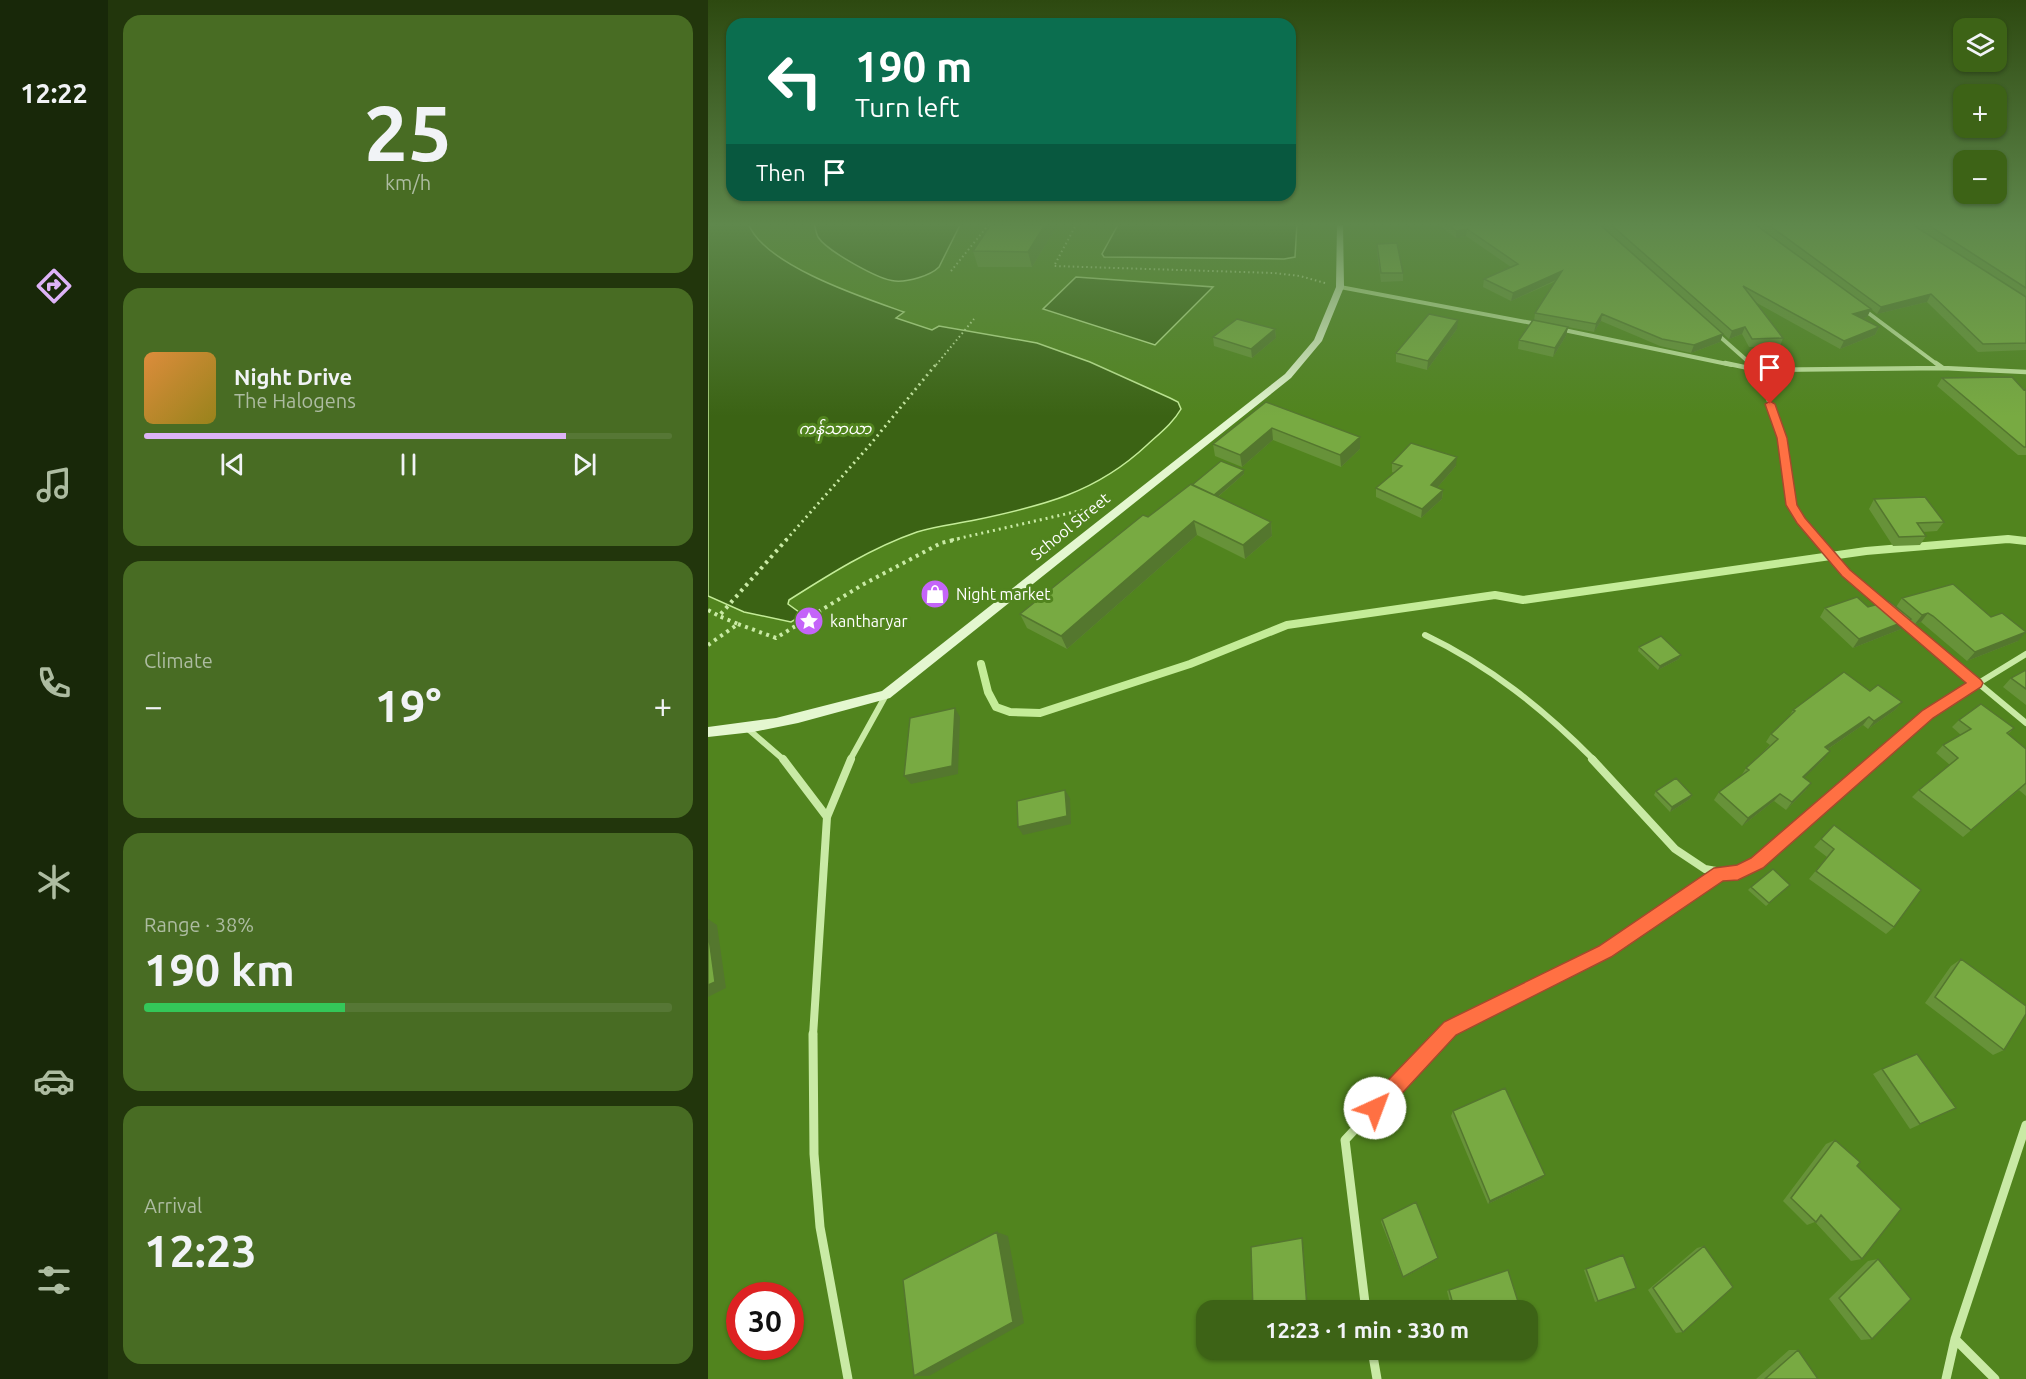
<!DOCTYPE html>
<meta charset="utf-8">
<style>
body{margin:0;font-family:Ubuntu,"Noto Sans Myanmar",sans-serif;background:#486c23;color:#f1f3f6;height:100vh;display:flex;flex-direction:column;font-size:22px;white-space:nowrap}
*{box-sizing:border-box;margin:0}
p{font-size:20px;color:#adbca1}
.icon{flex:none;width:33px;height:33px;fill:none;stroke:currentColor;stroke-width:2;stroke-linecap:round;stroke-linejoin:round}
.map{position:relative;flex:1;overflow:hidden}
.drawer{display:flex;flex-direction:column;gap:15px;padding:15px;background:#22360c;width:600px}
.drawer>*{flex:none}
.top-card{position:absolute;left:18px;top:18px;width:570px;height:183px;border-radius:18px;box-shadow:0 2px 4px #0004;background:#0b6e4f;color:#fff;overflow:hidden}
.fabs{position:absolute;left:1245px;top:18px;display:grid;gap:12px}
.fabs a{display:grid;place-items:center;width:54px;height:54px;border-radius:12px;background:#3d6316;box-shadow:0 2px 4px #0004;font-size:30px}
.speed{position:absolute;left:18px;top:1282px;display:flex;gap:12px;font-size:30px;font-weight:700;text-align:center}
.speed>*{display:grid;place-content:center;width:78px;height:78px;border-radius:50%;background:#3d6316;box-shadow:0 2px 4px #0004;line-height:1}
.speed .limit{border:9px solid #d22;background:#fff;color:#111}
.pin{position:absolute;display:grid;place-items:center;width:51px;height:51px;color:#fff;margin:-62px -26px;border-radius:50% 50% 50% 0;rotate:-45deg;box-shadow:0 0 6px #0007}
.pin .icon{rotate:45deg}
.me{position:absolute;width:66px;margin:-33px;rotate:43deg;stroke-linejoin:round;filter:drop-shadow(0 0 4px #0008)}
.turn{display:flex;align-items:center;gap:21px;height:126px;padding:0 30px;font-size:27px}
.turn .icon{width:78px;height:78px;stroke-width:2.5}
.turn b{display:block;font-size:42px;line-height:51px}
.then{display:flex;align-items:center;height:57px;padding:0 30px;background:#0003;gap:12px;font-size:22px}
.big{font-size:45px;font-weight:700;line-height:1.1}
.drawer .card{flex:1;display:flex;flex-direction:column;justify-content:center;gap:9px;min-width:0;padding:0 21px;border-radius:18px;background:#486c23}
.drawer .dial{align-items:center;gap:0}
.dial b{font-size:78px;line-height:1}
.song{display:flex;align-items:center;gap:18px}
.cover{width:72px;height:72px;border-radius:9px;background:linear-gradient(135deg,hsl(30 70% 55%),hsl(50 70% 35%))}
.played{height:6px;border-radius:3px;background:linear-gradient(90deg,#ddb3f7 80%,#567735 80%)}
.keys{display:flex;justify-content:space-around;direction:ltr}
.heat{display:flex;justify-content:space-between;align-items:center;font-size:33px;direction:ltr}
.charge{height:9px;border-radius:4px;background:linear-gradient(90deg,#34c759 38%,#567735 0)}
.trip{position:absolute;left:488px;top:1300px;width:342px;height:60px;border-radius:18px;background:#3d6316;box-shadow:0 2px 4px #0004;font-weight:700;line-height:60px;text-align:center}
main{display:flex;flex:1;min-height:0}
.tabs{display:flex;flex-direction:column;width:108px;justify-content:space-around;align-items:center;background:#182809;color:#adbca1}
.tabs .icon{width:42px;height:42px}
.tabs .selected{color:#ddb3f7}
.tabs b{font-size:27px;color:#f1f3f6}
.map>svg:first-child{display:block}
.water{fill:#3b6314;stroke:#c4ec98;stroke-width:1.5}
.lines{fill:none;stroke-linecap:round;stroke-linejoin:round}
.stream-far1{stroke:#c4ec98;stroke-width:6}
.stream{stroke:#c4ec98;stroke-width:8}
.path-far2{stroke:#c9eaa5;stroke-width:2;stroke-dasharray:1.5 3;stroke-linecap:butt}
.path-far1{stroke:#c9eaa5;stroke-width:3;stroke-dasharray:2 4;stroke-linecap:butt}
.path{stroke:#c9eaa5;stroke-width:4;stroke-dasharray:3 4.5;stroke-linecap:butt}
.street-far4{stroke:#c9eaa5;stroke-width:4}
.street-far3{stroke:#c9eaa5;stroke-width:4.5}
.street-far2{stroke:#c9eaa5;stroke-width:6}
.street-far1{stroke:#c9eaa5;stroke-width:8}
.street{stroke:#c9eaa5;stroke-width:9}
.secondary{fill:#e4f7d0;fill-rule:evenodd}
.wall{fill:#679239}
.shaded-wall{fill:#54772e}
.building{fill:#78aa42;stroke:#54772e;stroke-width:1.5}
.route{fill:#ff7043;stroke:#a6492c;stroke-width:1.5}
.labels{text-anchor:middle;stroke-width:6;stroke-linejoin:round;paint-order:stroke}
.far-water-label{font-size:15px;font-style:italic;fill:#fff;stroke:#51841e}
.street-label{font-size:16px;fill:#fff;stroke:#51841e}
.poi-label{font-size:16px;fill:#fff;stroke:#51841e;text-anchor:start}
</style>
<main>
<nav class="tabs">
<b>12:22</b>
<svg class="icon selected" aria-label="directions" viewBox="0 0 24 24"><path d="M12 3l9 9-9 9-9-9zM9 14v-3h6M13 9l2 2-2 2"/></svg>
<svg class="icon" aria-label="music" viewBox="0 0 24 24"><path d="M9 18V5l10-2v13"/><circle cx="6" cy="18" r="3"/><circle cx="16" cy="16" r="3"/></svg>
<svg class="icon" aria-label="phone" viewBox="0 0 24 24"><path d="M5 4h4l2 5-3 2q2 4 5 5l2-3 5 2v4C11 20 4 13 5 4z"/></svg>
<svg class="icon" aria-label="climate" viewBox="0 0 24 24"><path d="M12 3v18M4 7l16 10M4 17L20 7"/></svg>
<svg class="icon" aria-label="car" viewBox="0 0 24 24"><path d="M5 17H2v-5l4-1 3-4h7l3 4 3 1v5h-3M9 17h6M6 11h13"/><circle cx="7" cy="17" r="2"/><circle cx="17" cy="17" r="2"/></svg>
<svg class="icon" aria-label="filters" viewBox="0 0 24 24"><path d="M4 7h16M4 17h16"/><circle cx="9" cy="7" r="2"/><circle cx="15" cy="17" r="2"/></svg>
</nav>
<section class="drawer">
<div class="card dial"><b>25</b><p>km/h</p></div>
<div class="card">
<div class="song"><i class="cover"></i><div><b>Night Drive</b><p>The Halogens</p></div></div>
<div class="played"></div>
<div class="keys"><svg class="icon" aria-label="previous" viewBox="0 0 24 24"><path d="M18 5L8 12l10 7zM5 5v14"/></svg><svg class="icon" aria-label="pause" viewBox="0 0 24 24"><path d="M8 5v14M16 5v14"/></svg><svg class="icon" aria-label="next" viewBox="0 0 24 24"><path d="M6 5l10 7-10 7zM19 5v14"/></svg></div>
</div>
<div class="card"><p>Climate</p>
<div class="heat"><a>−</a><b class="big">19°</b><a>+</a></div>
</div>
<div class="card"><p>Range · 38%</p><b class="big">190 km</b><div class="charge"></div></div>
<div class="card"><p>Arrival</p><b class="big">12:23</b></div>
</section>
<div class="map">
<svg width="1318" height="1379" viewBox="0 0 1318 1379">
<rect width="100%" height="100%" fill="#51841e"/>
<path class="water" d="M0,223H40C55,265 156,298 196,312L188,318L224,330L231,326L329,343L382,362L462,398L470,402L473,409C465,423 452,433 439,445C388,493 334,506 267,520C248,524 227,526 209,532C163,548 122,574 81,600L80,604L95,615L83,622L36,612L0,596Z
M106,223H253L231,267C222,276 200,282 187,281C171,280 119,251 110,237C108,233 107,227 106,223Z
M411,223H589L587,257L576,259L396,257L394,254Z
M368,277L505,287L447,345L335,309Z"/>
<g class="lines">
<path class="stream-far1" d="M1282,540H1313"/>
<path class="stream" d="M273,664L280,692L288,707L302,712L332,713L482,664L579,625L787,595L815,600L1158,551L1300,539L1318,541"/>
<path class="path-far2" d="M369,223L346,266L566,273L592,276L617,283
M243,271L282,223
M228,365L266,319"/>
<path class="path-far1" d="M78,540L161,446L229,363
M244,540L384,508"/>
<path class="path" d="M0,610L11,616
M30,624L68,638L154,585L233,543L250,539
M0,645L30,624L11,616L79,539"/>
<path class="street-far4" d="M632,287L829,324
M1155,309L1230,365
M851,329L1024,365
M1009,334L1044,365"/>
<path class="street-far3" d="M1017,363L1050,370L1235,368L1318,372
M1042,363L1050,370L1074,438L1084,505L1093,521L1110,540
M1228,363L1235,368"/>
<path class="street-far2" d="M1109,539L1138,573L1179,607
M1193,619L1318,723
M717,635C782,666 835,709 886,760
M40,729L76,760
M142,760L178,695
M1167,760L1220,714L1318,654"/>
<path class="street-far1" d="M75,759L119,817
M884,759L967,849L997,869L1019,873L1049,863L1168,759
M105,1036L119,817L143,759
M735,1036L742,1028L897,951L1012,874"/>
<path class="street" d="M105,1034L106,1154L112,1227L140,1379
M658,1311L637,1140L736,1034
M1247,1339L1287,1379
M664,1350L669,1379
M1238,1379L1247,1339L1318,1125"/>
<path class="secondary" d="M629,223H635L636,287L614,341L583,378L182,698L90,723L45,732L0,737V727L68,718L174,691L577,374L606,340L628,287Z"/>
</g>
<path class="wall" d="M351,223L324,267H270L265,251Z
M698,223H890L1015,334L1012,342L983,353L952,346L893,321L886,332L860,327L858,336L845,357L810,349L811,340L826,321L827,313L848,281L803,301L775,287L776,279L803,267L758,236L748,238L729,224L700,227Z
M891,223H1045L1127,283L1046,223H1318V350L1270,352L1219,302L1169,314L1163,309L1159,317L1154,318L1171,327L1167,335L1132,349L1047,302L1075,338L1072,346L1041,347L1034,334L1021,339Z
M669,244L695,273V281L673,282L669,252Z
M567,329L568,338L544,358L506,346L505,337Z
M749,329L719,370L688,362V353Z
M1234,378L1318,389V455H1310L1229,386Z
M558,402L652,437V449L633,467L565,440L534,467L507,456L505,444Z
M684,463L748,466L729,488L735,490L734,499L713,518L668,497V488L686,473L684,472Z
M536,470V474L510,497L563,522L564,536L537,559L489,535L359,649L319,628L312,614L440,517L484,485Z
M1166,499L1236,522L1229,531L1215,532L1218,536L1212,545L1185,546L1161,509Z
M1194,598L1310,641L1259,661L1213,622L1207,624L1202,620L1196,628L1145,648L1112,617L1117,608L1188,607Z
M931,647L973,655L971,659L950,670L930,651Z
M1318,670V705L1295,687L1303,678Z
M1162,691L1194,702L1187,710L1160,729L1155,725L1120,749L1116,759L1096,778L1103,783L1097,791L1078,810L1066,801L1034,826L1006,800L1011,792L1033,776L1038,768L1062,745L1058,742L1063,734L1080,718L1085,710Z
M1251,720L1306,728L1300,734L1318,749V796L1311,790L1255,837L1204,797L1211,790L1242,765L1228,753L1235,745L1253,735L1244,727Z
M948,791L984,795L982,799L962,812L946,795Z
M1126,825L1186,927L1178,934L1101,879L1119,857L1106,847Z
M1043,887L1079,888L1058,906L1040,890Z
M1253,959L1296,1050L1285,1055L1217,1003L1243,966Z
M1174,1069L1248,1108L1202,1129L1165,1074Z
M745,1111L833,1179L780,1204L743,1116Z
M1127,1140L1149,1166L1154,1259L1143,1261L1107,1222L1099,1225L1075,1201L1118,1144Z
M674,1219L730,1258L728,1260L695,1278L673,1222Z
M996,1246L975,1332L968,1333L940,1290L989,1248Z
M915,1255L928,1288L887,1302L876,1270Z
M1170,1259L1164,1339L1153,1340L1121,1299L1160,1261Z
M741,1290L813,1311H744L739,1291Z
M1081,1350H1090L1110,1379H1048Z"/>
<path class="shaded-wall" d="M338,223H351L324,267L320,252Z
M700,223H729L700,227Z
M759,229L758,236L748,238V231Z
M854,271L852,278L803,301L805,293Z
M1223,294L1219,302L1169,314L1173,307Z
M1163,309L1159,317L1142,322L1145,314Z
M894,314L893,321L886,332L888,324Z
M750,320L749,329L719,370L720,361Z
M860,327L858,336L845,357L847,348Z
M1037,327L1034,334L1021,339L1024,331Z
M1171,327L1167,335L1132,349L1136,341Z
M567,329L568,338L544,358L543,349Z
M1015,334L1012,342L983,353L986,345Z
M564,428L565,440L534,467L532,455Z
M652,437V449L633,467L632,455Z
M749,457L748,466L723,495V485Z
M536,470V474L505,501L504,497Z
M735,490L734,499L713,518L714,509Z
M486,521L489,535L359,649L353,636Z
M563,522L564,536L537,559L535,545Z
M1220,613L1213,622L1207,624L1214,615Z
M1203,619L1196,628L1145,648L1151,639Z
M1318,632L1310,641L1259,661L1267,652Z
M973,655L971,659L950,670L952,666Z
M1194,702L1187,710L1160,729L1166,721Z
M247,708L252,717L250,774L203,784L196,776Z
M1161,717L1155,725L1111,755L1117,747Z
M1122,751L1116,759L1089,785L1095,777Z
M1103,783L1097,791L1078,810L1084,802Z
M357,790L362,798L363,824L315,835L310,827Z
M1072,794L1066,801L1034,826L1040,818Z
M984,795L982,799L962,812L964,807Z
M0,919L9,925L18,988L0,997Z
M837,1175L833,1179L780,1204L782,1201Z
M289,1232L300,1236L316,1323L221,1376H206Z
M594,1238L595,1240L600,1310L599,1308Z
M730,1258L728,1260L695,1278V1277Z"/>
<path class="building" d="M284,223H338L320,252L265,251Z
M739,223H890L1015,334L986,345L954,339L894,314L888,324L827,313L854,271L805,293L776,279L810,264L759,229L748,231Z
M901,223H1045L1163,309L1145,314L1171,327L1136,341L1035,286L1075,338L1044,339L1037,327L1024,331Z
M1058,223H1202L1318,297V343L1275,344L1223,294L1173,307Z
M1217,223H1318V288Z
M689,243L695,273H673L669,244Z
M721,314L750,320L720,361L688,353Z
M529,319L567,329L543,349L505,337Z
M825,320L860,327L847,348L811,340Z
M1304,377L1316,390L1318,389V447H1316L1234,378Z
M558,402L652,437L632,455L564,428L532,455L505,444Z
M703,443L749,457L723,485L735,490L714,509L668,488L694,466L684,463Z
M513,461L536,470L506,495L484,485Z
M483,484L563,522L535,545L486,521L353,636L312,614L435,515L440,517Z
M1217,497L1236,522L1209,523L1218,536L1191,537L1166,499Z
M1245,584L1283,617L1294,613L1318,632L1267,652L1225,616L1220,613L1214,615L1194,598Z
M1149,597L1160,607L1181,601L1203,619L1151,639L1117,608Z
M953,636L973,655L952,666L931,647Z
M1318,670V689L1303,678Z
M1136,672L1162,691L1170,685L1194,702L1166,721L1161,717L1117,747L1122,751L1095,777L1103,783L1084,802L1072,794L1040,818L1011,792L1041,770L1038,768L1070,739L1063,734L1087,711L1085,710Z
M1273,704L1306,728L1299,733L1318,749V783L1263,830L1211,790L1250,758L1235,745L1263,729L1251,720Z
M247,708L244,766L196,776L202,718Z
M968,778L984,795L964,807L948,791Z
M357,790L359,816L310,827L309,801Z
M1126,825L1213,890L1186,927L1108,871L1126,849L1113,839Z
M1065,869L1082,885L1061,903L1043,887Z
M0,931L7,982L0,985Z
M1253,959L1318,1006V1014L1296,1050L1227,997Z
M1209,1054L1248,1108L1212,1124L1174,1069Z
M797,1088L837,1175L782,1201L745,1111Z
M1127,1140L1152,1162L1149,1166L1193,1209L1154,1259L1113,1215L1108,1222L1083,1198Z
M708,1202L730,1258L695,1277L674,1219Z
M289,1232L305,1322L206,1376L195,1280Z
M594,1238L599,1308L585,1311H545L543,1247Z
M996,1246L1025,1287L975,1332L945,1288Z
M915,1255L928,1288L890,1301L878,1269Z
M1170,1259L1203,1299L1164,1339L1131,1298Z
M800,1270L813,1311H747L741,1290Z
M1090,1350L1110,1379H1057Z"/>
<linearGradient id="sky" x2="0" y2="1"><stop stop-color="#2d4910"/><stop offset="0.54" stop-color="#5f884c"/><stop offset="1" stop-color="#5f884c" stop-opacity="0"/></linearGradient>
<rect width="1318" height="416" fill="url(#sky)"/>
<path class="route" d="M1062,401L1067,404L1079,438L1089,505L1097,518L1142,570L1273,680L1275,683L1273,687L1225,718L1055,868L1030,880L1015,881L903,957L748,1035L674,1115L667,1118L660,1115L658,1108L660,1101L736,1022L891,946L1006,868L1029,865L1043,858L1215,710L1258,683L1134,576L1089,523L1078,505L1069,438L1057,404Z"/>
<defs>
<g id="shop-disc" transform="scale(1.5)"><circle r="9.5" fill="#c464f9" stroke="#51841e"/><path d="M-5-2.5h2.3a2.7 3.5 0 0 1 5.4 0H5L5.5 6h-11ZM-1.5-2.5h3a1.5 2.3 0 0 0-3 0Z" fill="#fff"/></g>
<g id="sight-disc" transform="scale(1.5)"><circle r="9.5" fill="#c464f9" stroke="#51841e"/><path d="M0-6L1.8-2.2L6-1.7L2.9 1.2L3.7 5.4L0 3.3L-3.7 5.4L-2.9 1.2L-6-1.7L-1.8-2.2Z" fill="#fff"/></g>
</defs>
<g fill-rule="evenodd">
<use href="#shop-disc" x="227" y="594"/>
<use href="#sight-disc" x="101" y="621"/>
</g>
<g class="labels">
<g class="far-water-label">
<text x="127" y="434">ကန်သာယာ</text>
</g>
<g class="street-label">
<text transform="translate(362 526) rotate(-39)" y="6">School Street</text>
</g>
<g class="poi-label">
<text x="248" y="600">Night market</text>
<text x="122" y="627">kantharyar</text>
</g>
</g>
</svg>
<div class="fabs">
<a><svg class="icon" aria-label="layers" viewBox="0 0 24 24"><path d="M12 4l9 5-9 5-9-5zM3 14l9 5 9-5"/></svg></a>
<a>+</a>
<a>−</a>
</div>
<div class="speed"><div class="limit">30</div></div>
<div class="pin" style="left:1062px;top:404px;background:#d93025"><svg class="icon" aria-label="arrive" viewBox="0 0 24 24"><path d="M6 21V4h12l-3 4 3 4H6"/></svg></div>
<svg class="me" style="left:667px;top:1108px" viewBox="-20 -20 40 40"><circle r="19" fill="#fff"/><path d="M0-13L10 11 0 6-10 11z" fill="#ff7043"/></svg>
<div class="trip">12:23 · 1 min · 330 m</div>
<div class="top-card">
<div class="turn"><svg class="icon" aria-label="left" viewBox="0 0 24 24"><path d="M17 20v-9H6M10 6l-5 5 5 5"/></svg><div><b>190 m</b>Turn left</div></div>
<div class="then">Then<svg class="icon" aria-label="arrive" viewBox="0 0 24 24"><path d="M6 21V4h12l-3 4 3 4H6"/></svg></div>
</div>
</div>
</main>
